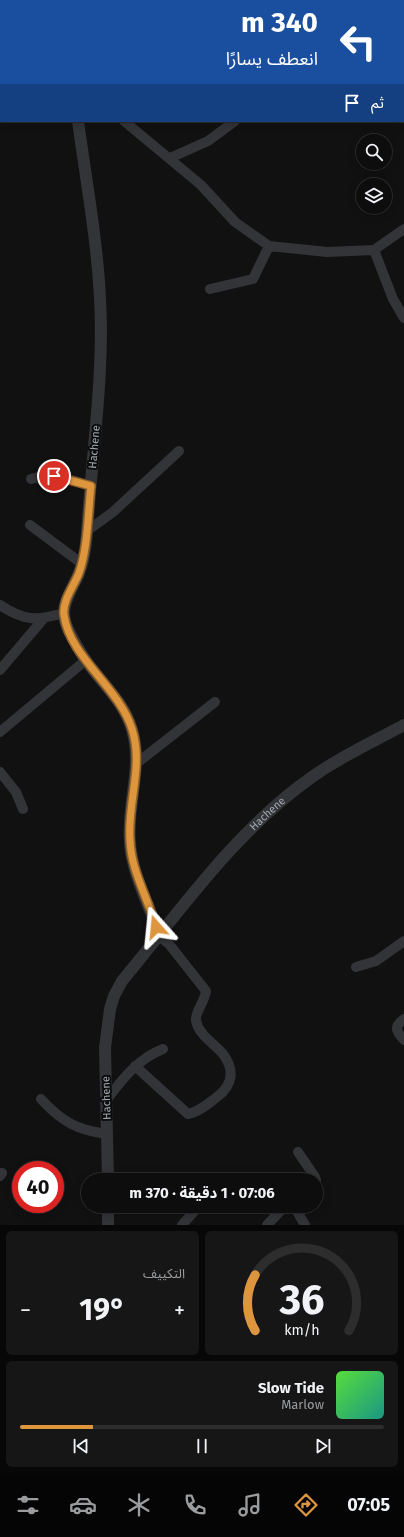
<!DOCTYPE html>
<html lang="ar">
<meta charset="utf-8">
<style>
body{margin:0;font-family:"Fira Sans","Noto Sans Arabic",sans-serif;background:#161617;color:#f1f3f6;direction:rtl;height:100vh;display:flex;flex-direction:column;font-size:15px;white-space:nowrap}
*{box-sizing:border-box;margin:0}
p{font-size:13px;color:#9a9c9e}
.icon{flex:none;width:22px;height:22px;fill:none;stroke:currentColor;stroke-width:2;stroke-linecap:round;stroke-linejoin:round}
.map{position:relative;height:1225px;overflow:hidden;direction:ltr}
.sheet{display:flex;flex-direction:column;gap:6px;padding:6px;background:#070708;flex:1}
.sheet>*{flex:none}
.hud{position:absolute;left:0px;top:0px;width:404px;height:122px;box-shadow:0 2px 10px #0003,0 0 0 1px #2d2d2e;direction:rtl;background:#1a4fa0;color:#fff;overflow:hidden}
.fabs{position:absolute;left:356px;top:134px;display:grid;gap:8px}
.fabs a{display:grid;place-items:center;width:36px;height:36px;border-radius:50%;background:#0d0d0e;box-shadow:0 2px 10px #0003,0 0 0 1px #2d2d2e;font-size:20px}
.speed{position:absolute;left:12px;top:1161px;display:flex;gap:8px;font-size:20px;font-weight:700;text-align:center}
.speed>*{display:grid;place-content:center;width:52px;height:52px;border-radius:50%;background:#0d0d0e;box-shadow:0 2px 10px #0003,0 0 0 1px #2d2d2e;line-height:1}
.speed .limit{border:6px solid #d22;background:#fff;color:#111}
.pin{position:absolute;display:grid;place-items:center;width:34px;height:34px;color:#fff;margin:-17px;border:2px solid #fff;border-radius:50%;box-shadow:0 1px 4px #0007}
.me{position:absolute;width:44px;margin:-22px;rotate:342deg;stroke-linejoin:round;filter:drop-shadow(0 0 3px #0008)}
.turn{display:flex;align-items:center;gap:14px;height:84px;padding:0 20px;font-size:18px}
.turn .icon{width:52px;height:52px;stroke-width:2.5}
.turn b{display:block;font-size:28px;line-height:34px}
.then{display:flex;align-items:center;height:38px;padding:0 20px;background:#0003;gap:8px;font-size:15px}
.big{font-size:30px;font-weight:700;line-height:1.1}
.sheet .card{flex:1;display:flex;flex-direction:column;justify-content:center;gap:6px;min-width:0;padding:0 14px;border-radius:6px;background:#161617}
.sheet .dial{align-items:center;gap:0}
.dial svg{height:104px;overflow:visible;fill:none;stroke:#2d2d2e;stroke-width:7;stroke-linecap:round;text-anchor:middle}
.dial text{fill:#f1f3f6;stroke:none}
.song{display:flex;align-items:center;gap:12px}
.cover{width:48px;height:48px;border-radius:6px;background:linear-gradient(135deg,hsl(110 70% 55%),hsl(170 70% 35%))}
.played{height:4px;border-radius:2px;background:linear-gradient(90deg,#de963e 20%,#2d2d2e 20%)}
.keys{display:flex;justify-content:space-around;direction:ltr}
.heat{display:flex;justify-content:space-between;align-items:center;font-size:22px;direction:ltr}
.sheet .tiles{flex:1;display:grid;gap:6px;grid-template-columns:1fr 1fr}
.card:last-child{grid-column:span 2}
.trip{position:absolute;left:81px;top:1173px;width:242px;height:40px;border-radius:20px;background:#0d0d0e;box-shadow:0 2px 10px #0003,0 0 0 1px #2d2d2e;font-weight:700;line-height:40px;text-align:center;direction:rtl}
.tab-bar{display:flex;height:64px;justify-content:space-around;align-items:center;background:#050506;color:#9a9c9e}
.tab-bar .icon{width:28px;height:28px}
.tab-bar .current{color:#de963e}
.tab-bar b{font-size:18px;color:#f1f3f6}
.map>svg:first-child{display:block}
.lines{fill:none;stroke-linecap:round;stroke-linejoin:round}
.minor{stroke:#333437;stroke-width:10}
.tertiary{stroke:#333437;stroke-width:12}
.route-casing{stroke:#906228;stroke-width:10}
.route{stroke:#de963e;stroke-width:7}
.labels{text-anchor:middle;stroke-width:4;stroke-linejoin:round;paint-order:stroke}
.street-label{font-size:11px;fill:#a4aab2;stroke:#0c0c0d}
</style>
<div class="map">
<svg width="404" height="1225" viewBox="0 0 404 1225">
<rect width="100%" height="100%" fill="#111112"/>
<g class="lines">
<path class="minor" d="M124,121L201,185L235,222L269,246L327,252L374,250L404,229
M170,158L208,141L235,121
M374,250L393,299L404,318
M210,289L253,279L269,246
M31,479C56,472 66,479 91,486
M30,525L81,563
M87,531L113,512L179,451
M0,605C24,621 36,621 64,613
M0,670L44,618
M0,732L86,660
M137,763L215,702
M0,772L16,792L23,809
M356,967L376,961L404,941
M404,1019C393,1027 396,1031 404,1040
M135,1066L188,1114C199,1112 209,1103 217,1097C233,1085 235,1070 223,1054C214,1043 198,1035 196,1020C195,1012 205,1001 206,991L169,944L159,936
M41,1099C62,1122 77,1130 107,1134
M105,1102C121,1081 137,1059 163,1049
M298,1152L315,1177L316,1180
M0,1176L2,1173
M294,1206L305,1225
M182,1225L199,1206
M267,1225L285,1206"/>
<g class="tertiary">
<path d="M68,0V1"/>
<path d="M78,121C86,180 97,239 100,298C104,368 94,437 89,506C87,528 87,553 79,573C74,586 64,599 64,613C64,621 68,630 72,637C76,644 80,652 85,659C99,680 119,697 129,721C146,762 126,801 130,843C132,875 150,905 159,936"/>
<path id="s1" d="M108,1180L105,1048L110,1009L114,996L122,981C181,910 235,831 312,777C341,756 373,742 404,725"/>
<path d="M108,1206V1225"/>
</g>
</g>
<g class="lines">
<g class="route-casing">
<path id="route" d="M54,476L91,486C88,512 88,548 79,573C74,586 62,601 64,615C70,658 119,687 132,729C144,766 127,803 130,840C131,871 148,898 156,927"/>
</g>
<use href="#route" class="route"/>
</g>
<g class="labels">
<g class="street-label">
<text transform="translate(94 447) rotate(-85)" y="4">Hachene</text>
<text dy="4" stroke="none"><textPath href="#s1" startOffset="424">Hachene</textPath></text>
<text transform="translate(106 1098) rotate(-92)" y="4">Hachene</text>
</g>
</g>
</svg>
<div class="fabs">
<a><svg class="icon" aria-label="search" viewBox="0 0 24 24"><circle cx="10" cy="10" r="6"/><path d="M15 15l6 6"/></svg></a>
<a><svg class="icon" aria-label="layers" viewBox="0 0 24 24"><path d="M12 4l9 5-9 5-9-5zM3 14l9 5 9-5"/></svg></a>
</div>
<div class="speed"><div class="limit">40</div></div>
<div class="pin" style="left:54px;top:476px;background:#d93025"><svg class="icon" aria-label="arrive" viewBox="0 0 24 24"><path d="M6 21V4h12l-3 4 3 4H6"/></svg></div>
<svg class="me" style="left:156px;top:927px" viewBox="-20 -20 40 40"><path d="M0-17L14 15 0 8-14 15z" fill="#de963e" stroke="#fff" stroke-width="4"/></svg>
<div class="trip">07:06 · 1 دقيقة · 370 m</div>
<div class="hud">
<div class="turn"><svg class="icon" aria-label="left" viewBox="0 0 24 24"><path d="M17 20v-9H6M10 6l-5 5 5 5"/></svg><div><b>340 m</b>انعطف يسارًا</div></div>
<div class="then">ثم<svg class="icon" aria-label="arrive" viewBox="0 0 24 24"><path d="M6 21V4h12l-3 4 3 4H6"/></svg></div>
</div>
</div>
<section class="sheet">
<div class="tiles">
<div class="card dial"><svg viewBox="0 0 100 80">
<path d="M14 69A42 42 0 1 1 86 69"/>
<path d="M14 69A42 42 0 0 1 14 26" stroke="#de963e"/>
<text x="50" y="56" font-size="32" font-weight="700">36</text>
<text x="50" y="72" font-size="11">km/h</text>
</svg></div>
<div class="card"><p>التكييف</p>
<div class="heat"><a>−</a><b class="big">19°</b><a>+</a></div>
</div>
<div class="card">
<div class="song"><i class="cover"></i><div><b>Slow Tide</b><p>Marlow</p></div></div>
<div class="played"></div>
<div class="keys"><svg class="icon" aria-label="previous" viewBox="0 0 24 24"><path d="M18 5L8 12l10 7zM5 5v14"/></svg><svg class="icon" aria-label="pause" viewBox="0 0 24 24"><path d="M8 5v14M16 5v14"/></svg><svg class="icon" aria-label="next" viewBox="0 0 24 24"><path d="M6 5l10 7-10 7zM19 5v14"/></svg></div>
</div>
</div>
</section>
<nav class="tab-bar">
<b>07:05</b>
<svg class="icon current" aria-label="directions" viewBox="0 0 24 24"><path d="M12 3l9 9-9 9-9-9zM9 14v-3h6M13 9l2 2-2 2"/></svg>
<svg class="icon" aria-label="music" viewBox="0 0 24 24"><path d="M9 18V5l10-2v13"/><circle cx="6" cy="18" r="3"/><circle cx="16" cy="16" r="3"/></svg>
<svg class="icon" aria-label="phone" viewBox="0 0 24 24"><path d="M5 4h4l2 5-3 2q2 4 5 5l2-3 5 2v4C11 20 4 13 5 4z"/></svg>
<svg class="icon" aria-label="climate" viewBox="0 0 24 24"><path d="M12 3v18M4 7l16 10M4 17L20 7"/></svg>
<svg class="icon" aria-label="car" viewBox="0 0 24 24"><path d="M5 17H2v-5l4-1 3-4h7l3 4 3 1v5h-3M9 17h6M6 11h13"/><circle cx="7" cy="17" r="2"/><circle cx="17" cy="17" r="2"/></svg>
<svg class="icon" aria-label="filters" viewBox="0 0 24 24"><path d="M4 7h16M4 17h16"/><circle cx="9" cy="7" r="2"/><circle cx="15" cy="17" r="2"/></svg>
</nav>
